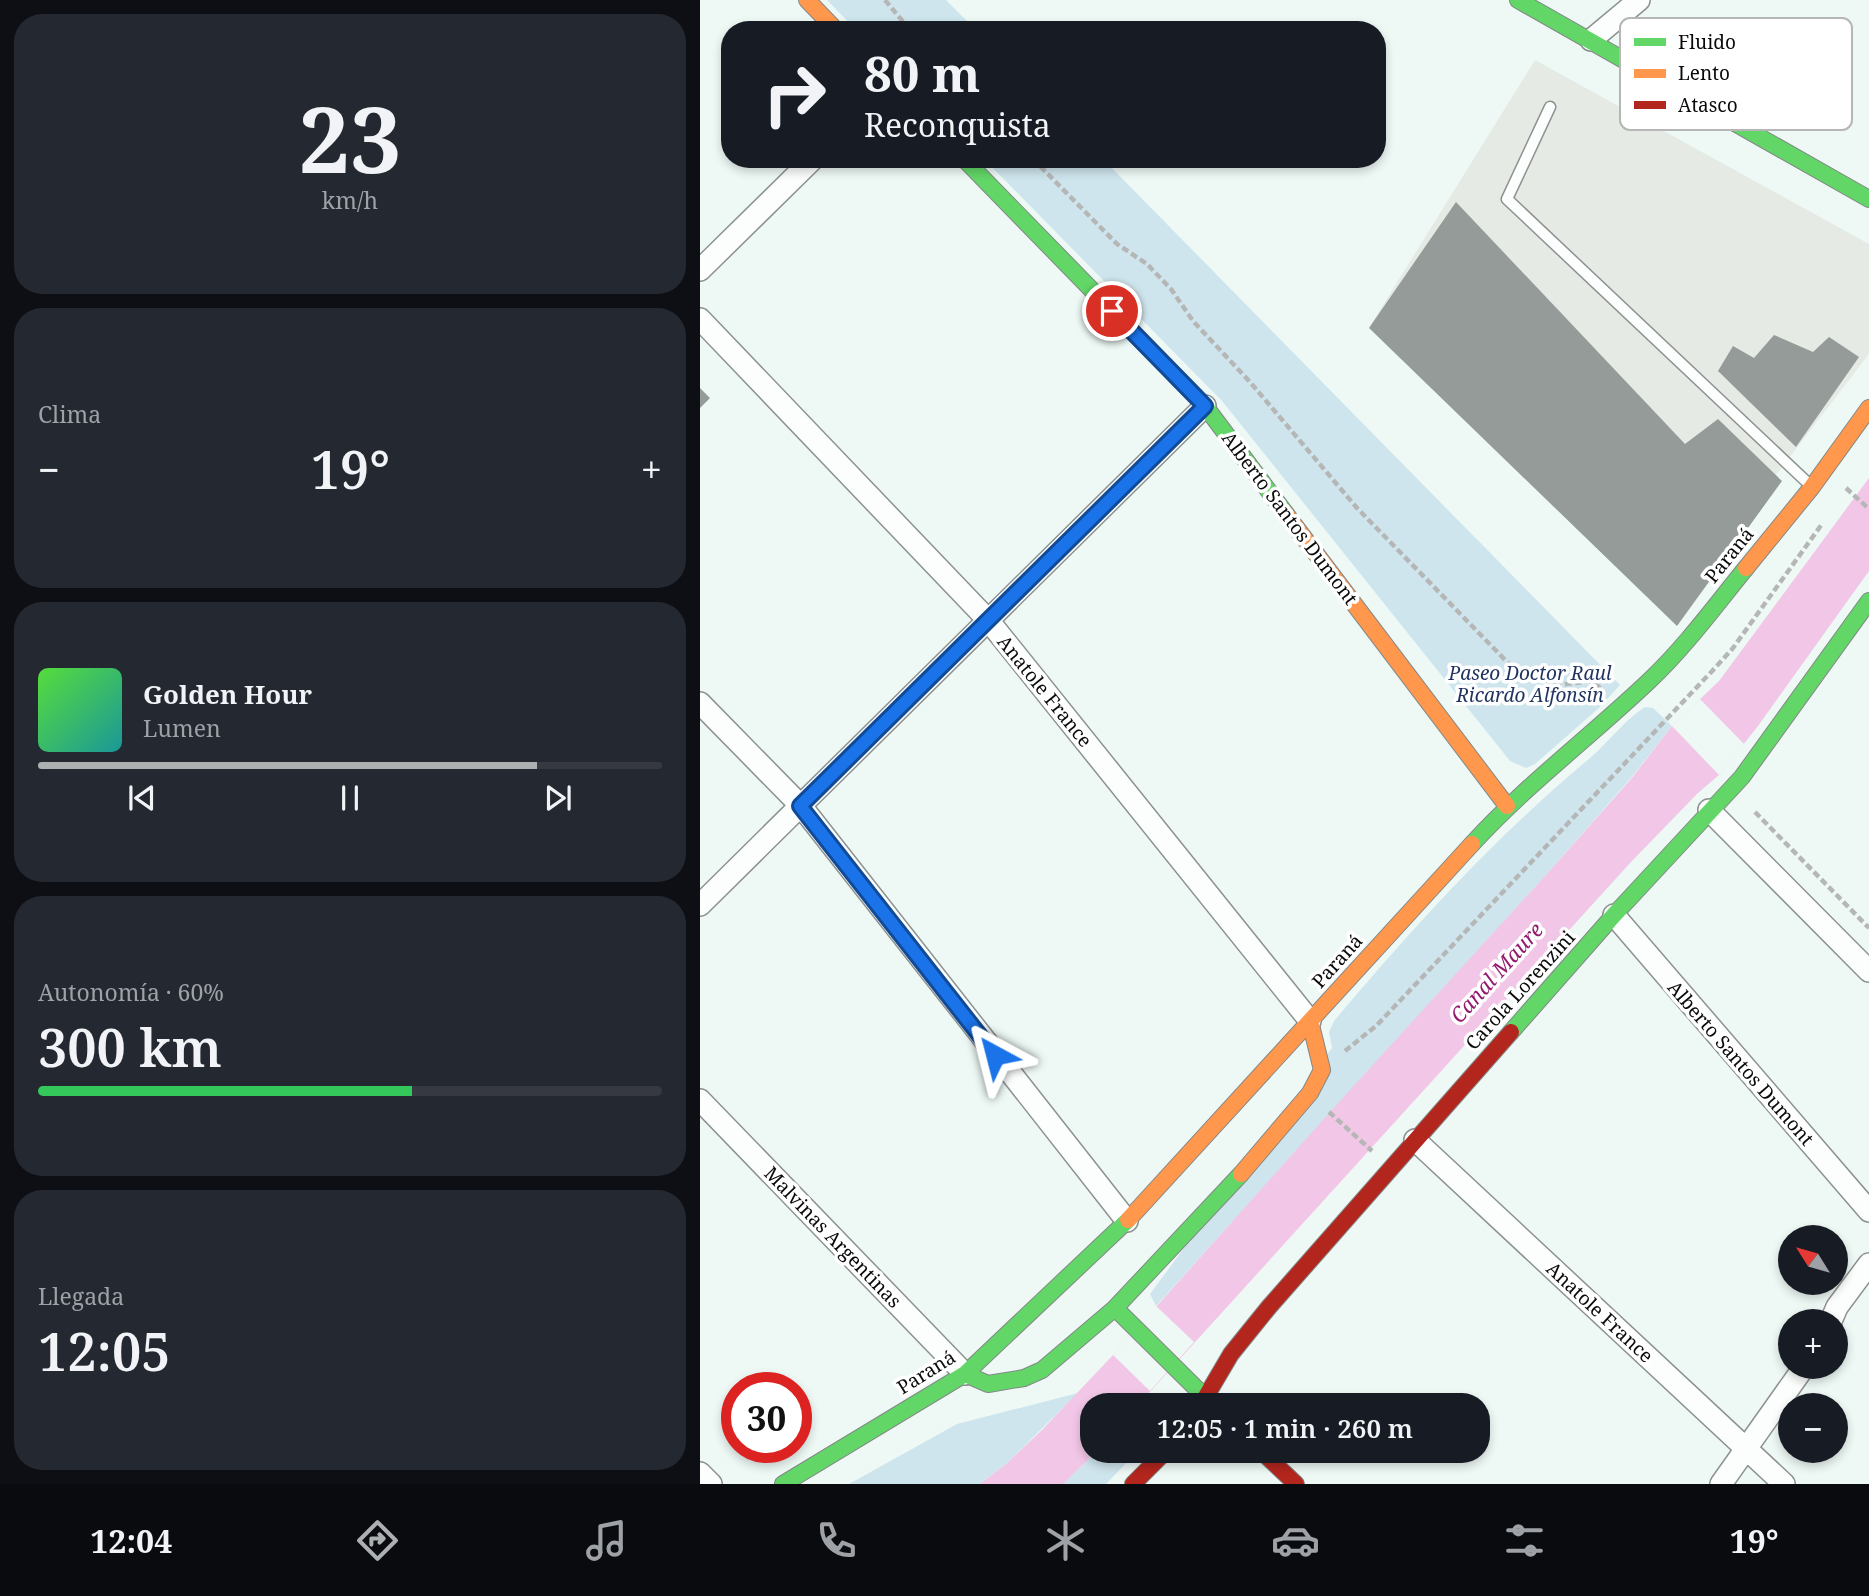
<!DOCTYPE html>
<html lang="es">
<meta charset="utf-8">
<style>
body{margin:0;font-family:"Noto Serif",serif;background:#242831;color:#f1f3f6;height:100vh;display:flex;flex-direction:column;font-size:26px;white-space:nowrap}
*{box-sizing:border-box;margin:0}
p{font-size:23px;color:#9ea1a6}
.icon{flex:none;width:38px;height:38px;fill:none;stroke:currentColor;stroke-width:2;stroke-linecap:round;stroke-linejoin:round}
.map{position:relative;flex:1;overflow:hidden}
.details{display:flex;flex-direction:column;gap:14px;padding:14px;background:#0d0f14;width:700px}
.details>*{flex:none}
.top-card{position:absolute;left:21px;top:21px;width:665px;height:147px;border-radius:28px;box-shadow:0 4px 10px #0003;background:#171b24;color:#f1f3f6;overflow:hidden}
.needle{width:46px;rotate:307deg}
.tools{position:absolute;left:1078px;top:1225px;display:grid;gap:14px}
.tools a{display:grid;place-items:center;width:70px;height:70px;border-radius:50%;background:#171b24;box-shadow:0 4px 10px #0003;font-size:35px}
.speed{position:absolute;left:21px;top:1372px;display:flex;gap:14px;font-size:35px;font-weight:700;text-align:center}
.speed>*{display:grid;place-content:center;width:91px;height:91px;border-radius:50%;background:#171b24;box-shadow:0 4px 10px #0003;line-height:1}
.speed .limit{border:10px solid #d22;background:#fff;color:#111}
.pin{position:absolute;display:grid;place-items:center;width:60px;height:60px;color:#fff;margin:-30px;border:4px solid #fff;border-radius:50%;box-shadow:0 2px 7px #0007}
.me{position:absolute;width:77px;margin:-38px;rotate:322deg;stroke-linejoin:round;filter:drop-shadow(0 0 5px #0008)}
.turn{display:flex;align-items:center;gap:24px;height:147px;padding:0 28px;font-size:32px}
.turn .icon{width:91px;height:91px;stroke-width:2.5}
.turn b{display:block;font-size:49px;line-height:60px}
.big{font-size:52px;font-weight:600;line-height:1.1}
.details .tile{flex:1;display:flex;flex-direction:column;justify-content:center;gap:10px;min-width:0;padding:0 24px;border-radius:28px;background:#242831}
.details .dial{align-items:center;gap:0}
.dial b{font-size:91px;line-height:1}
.song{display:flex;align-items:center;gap:21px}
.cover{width:84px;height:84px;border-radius:10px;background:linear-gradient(135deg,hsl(110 70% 55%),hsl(180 70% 35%))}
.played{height:7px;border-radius:4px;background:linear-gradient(90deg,#adb0b1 80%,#363941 80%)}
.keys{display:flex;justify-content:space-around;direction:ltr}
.heat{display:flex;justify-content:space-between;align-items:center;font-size:38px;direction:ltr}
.charge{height:10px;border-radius:5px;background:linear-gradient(90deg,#34c759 60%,#363941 0)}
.trip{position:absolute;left:380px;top:1393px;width:410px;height:70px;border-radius:28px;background:#171b24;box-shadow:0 4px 10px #0003;font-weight:600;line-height:70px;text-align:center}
.tab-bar{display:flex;height:112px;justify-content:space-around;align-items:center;background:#090b0e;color:#9ea1a6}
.tab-bar .icon{width:49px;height:49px}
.tab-bar .on{color:#adb0b1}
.tab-bar b{font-size:32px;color:#f1f3f6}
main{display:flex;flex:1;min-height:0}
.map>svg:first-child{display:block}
.industrial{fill:#e6eae5}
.green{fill:#cfe5ed}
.water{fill:#f2c6e7}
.pier{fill:#eef9f6}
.building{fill:#949b98}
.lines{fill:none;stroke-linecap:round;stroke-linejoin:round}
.lane-casing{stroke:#8d9290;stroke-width:13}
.street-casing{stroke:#8d9290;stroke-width:24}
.fast-casing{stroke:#838887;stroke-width:18}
.slow-casing{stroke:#838887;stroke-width:18}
.jam-casing{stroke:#838887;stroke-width:18}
.path{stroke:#b5b7b6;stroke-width:4.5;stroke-dasharray:7 3.5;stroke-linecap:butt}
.lane{stroke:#fcfefe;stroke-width:10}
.street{stroke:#fcfefe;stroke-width:21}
.fast{stroke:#63d668;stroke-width:16}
.slow{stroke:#ff974d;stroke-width:16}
.jam{stroke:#b3261e;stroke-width:16}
.route-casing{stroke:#114b97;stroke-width:18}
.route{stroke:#1a73e8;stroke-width:12}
.labels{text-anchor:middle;stroke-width:7;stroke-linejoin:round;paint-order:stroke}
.street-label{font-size:19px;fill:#0a0a0a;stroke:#fff}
.park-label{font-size:19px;font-style:italic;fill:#1f335e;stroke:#fff}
.water-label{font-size:21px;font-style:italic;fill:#951a6e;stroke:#fff}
.key{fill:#fff;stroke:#b6b6b6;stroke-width:2}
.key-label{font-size:19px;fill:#0a0a0a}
</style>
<main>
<section class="details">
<div class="tile dial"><b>23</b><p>km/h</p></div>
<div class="tile"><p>Clima</p>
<div class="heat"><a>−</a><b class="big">19°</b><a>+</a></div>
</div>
<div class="tile">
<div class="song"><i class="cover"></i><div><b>Golden Hour</b><p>Lumen</p></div></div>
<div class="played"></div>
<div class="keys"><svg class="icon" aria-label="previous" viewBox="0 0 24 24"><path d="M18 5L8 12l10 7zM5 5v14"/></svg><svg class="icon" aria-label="pause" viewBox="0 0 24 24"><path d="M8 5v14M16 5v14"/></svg><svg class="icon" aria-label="next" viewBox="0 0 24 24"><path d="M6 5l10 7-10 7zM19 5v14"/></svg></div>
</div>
<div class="tile"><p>Autonomía · 60%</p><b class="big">300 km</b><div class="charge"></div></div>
<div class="tile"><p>Llegada</p><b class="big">12:05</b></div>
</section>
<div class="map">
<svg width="1169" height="1484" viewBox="0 0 1169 1484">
<rect width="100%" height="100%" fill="#eef9f6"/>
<path class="industrial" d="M835,60L1169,244V354L968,615L670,326Z"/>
<path class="green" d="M127,0H246L276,30H156Z
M284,159H403L920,685L899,708L835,764L826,768L810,761L522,401Z
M945,707L953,708L972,726L931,778L845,876L456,1306L450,1294L632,1048L629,1032L634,1021C712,928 796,836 890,758C909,742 924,720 945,707Z
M378,1393L306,1464L280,1484H149L257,1424Z
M397,1451H438L406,1484H363Z"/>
<path class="water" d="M1169,478V571L1058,726L1019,775L998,793L931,862L438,1405H392V1451H397L363,1484H280L306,1464L342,1430L413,1355L630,1112L845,876L931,779L972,726L1019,681Z"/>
<path class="pier" d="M1000,699L1044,744L1019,775L972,726Z
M456,1306L494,1342L450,1391L413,1355Z"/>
<path class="building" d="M756,202L985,444L1018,419L1082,481L977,626L669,328Z
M1074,335L1113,352L1129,337L1159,357L1096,447L1018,371L1033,346L1054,358Z
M0,388L10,398L0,408Z"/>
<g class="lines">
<g class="lane-casing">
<path id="lane" d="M850,107L807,199L1110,485"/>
</g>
<g class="street-casing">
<path id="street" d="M891,40L939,0
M0,270L113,159
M0,319L288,620L610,1021
M0,703L101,806L427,1221
M1009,810L1169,971
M0,905L505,406
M914,915L1169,1211
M0,1100L265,1374
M715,1140L1084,1484
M1131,1321L1137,1307L1169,1264
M0,1473L11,1484
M1021,1484L1104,1367"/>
</g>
<g class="fast-casing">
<path id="fast" d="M818,0L1169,199
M264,159L505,406L586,514
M772,844C826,785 890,737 949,681C985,647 1015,606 1046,568
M811,1032L914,915L1042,777L1169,601
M415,1308L513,1405
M265,1374L288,1384L324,1378L342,1370L415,1308L541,1174
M83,1484L265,1374L428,1220"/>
</g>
<g class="slow-casing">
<path id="slow" d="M107,0L136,30
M586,514L807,806
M1046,568L1112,487L1169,408
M541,1174L610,1093L622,1070L610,1021
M428,1220L772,844"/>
</g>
<g class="jam-casing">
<path id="jam" d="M501,1405L531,1354L569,1307L811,1032
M561,1451L596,1484
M433,1484L466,1451"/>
</g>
<path class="path" d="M185,0L210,30
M333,159L417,244L447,264L471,289L493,321L550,382L657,508L812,667L858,685L893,681L900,688
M1146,488L1169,509
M1055,812L1169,928
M645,1051L677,1025L1015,668L1033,648L1122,524
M629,1112L672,1151"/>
<use href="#lane" class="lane"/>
<use href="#street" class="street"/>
<use href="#fast" class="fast"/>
<use href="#slow" class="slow"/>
<use href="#jam" class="jam"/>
</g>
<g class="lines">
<g class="route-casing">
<path id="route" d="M295,1055L100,806L505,406L412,311"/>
</g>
<use href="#route" class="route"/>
</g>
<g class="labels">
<g class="street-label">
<text transform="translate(590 518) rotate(53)" y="7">Alberto Santos Dumont</text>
<text transform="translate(1029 555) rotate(-51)" y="7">Paraná</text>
<text transform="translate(345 691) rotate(51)" y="7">Anatole France</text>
<text transform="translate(637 961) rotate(-48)" y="7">Paraná</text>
<text transform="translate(820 990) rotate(-48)" y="7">Carola Lorenzini</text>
<text transform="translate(1041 1063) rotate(49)" y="7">Alberto Santos Dumont</text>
<text transform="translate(133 1237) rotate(46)" y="7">Malvinas Argentinas</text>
<text transform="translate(900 1312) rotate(43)" y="7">Anatole France</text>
<text transform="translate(226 1372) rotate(-32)" y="7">Paraná</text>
</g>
<g class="park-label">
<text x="830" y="680">Paseo Doctor Raul<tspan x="830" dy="22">Ricardo Alfonsín</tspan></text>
</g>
<g class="water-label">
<text transform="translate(797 973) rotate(-48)" y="7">Canal Maure</text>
</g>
</g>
<rect x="920" y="18" width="232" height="112" rx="10" class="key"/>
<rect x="934" y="38" width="32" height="8" fill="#63d668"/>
<rect x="934" y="69" width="32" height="9" fill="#ff974d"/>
<rect x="934" y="101" width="32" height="8" fill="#b3261e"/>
<g class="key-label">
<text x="978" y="49">Fluido</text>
<text x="978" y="80">Lento</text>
<text x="978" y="112">Atasco</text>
</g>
</svg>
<div class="tools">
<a><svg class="needle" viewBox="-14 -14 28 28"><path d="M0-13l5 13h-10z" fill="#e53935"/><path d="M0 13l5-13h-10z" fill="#9ea1a6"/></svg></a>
<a>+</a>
<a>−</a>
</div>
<div class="speed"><div class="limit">30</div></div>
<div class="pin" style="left:412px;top:311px;background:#d93025"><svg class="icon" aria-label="arrive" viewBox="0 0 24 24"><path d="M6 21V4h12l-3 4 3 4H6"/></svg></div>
<svg class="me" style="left:295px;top:1055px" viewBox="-20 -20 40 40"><path d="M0-17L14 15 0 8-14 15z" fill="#1a73e8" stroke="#fff" stroke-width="4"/></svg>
<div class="trip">12:05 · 1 min · 260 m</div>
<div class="top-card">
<div class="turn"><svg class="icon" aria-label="right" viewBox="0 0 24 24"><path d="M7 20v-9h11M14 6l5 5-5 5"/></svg><div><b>80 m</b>Reconquista</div></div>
</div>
</div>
</main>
<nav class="tab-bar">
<b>12:04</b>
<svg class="icon on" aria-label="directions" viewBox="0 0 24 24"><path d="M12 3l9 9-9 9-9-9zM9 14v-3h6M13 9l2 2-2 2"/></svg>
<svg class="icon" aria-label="music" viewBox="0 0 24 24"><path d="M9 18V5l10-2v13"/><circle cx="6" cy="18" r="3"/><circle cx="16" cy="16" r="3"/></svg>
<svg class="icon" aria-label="phone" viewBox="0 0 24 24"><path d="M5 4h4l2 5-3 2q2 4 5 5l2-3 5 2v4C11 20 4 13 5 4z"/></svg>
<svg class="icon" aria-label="climate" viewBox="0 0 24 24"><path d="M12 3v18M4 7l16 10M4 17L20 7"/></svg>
<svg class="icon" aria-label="car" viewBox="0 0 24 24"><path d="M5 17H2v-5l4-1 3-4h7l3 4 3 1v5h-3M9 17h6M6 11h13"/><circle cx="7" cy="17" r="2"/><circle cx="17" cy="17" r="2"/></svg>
<svg class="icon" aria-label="filters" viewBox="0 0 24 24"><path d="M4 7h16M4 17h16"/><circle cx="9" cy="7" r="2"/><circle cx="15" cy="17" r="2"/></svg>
<b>19°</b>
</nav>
